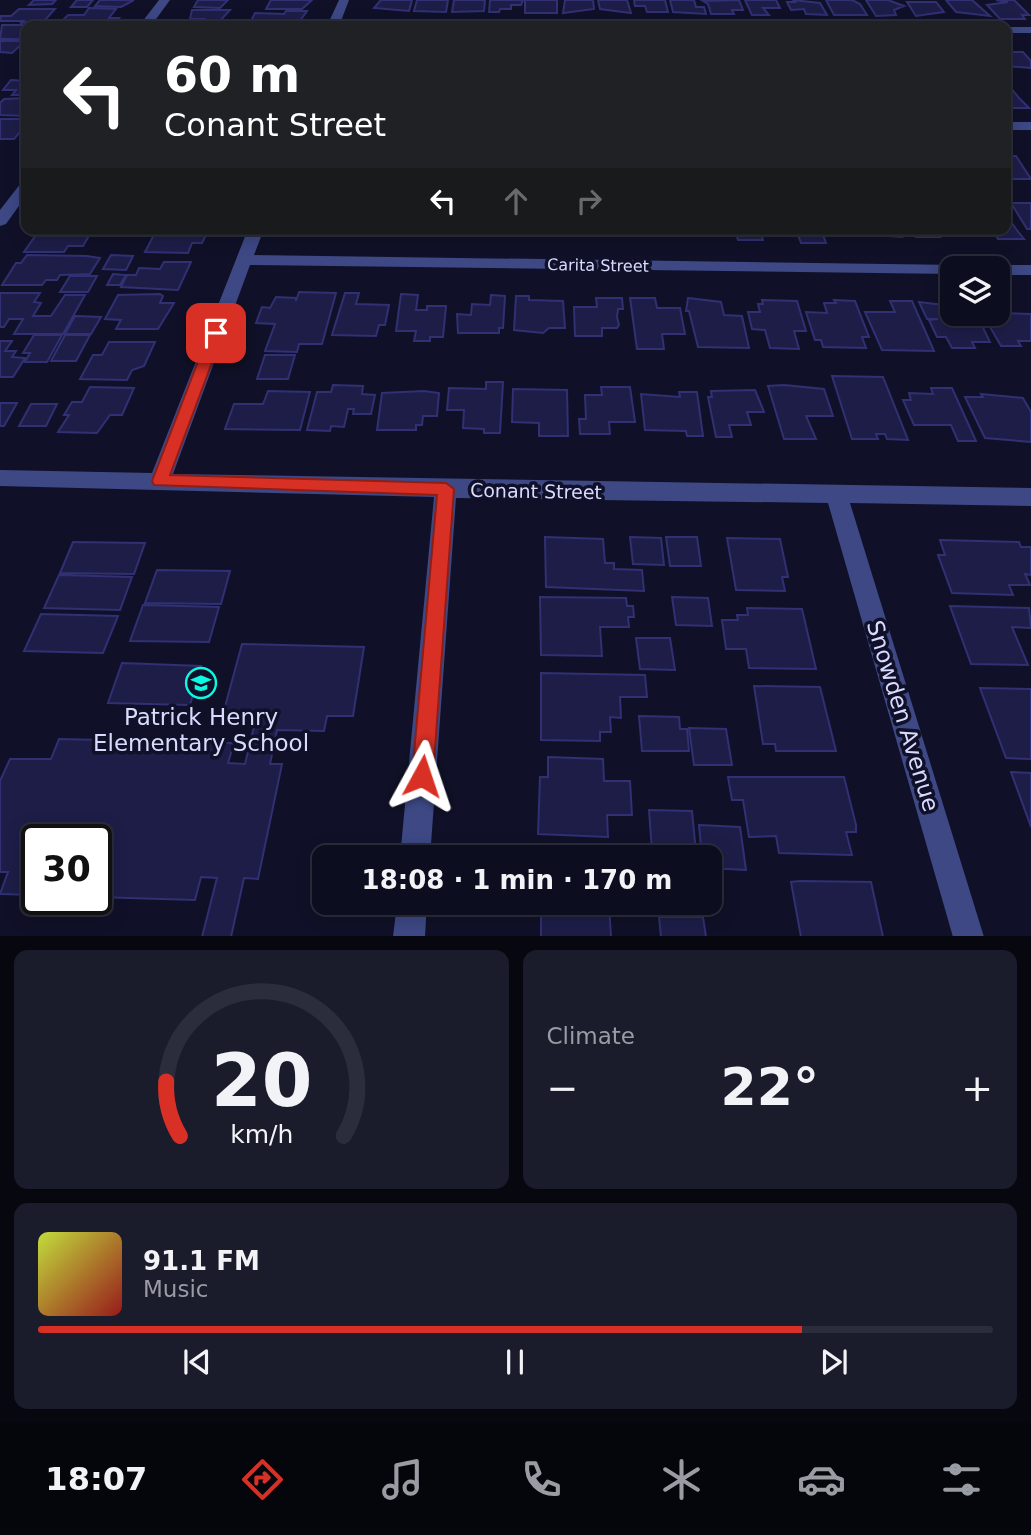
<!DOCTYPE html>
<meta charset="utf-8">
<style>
body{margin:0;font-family:"DejaVu Sans",sans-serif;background:#1a1b2b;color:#f1f3f6;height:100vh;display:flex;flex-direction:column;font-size:26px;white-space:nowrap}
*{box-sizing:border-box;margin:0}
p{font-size:23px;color:#9a9ca4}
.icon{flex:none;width:38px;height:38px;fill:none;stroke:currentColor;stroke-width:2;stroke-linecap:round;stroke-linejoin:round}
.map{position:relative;height:936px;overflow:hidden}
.panel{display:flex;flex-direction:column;gap:14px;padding:14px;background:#070710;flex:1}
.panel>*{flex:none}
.banner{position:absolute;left:21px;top:21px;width:990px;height:214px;border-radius:14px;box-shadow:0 4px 18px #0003,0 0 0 2px #2c2d3c;background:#202124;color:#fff;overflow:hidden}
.fabs{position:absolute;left:940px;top:256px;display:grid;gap:14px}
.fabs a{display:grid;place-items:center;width:70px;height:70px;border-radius:14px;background:#0c0d1e;box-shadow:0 4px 18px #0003,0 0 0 2px #2c2d3c;font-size:35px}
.speed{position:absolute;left:21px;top:824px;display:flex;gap:14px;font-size:35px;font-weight:700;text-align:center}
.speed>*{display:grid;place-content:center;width:91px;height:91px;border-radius:50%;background:#0c0d1e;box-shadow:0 4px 18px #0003,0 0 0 2px #2c2d3c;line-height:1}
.speed .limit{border:4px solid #111;border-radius:10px;background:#fff;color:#111}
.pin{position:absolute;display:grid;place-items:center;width:60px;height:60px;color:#fff;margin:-30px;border-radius:14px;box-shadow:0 4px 10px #0006}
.me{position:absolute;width:77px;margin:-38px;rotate:5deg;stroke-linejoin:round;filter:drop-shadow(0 0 5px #0008)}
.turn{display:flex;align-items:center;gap:24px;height:147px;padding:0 28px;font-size:32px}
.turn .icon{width:91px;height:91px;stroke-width:2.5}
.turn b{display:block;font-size:49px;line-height:60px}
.lanes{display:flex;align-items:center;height:66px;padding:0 28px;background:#0003;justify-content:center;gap:35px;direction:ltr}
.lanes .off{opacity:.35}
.big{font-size:52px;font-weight:800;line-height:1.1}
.panel .tile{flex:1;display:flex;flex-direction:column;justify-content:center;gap:10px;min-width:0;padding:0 24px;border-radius:14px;background:#1a1b2b}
.panel .dial{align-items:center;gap:0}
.dial svg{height:182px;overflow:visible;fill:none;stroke:#2c2d3c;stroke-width:7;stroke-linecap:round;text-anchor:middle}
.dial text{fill:#f1f3f6;stroke:none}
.song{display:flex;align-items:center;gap:21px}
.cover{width:84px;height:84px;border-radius:10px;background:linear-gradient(135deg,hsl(70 70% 55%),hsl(0 70% 35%))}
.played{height:7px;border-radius:4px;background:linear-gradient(90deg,#d93025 80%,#2c2d3c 80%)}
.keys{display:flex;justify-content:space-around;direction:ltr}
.heat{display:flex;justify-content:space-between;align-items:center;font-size:38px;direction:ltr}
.panel .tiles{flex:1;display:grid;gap:14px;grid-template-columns:1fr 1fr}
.tile:last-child{grid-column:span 2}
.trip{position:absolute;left:312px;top:845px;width:410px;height:70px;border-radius:14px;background:#0c0d1e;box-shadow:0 4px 18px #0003,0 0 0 2px #2c2d3c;font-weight:800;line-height:70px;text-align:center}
.menu{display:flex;height:112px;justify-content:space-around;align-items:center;background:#05050c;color:#9a9ca4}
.menu .icon{width:49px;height:49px}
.menu .current{color:#d93025}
.menu b{font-size:32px;color:#f1f3f6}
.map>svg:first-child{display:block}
.building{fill:#1d1d48;stroke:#303073;stroke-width:2}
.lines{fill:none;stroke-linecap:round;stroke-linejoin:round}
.minor{fill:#3d4885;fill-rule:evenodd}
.route{fill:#d93025;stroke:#8d1f18;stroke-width:2}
.labels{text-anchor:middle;stroke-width:7;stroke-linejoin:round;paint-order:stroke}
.far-street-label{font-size:16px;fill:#d8dbfe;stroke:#101128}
.street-label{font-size:19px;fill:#d8dbfe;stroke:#101128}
.near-street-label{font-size:23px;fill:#d8dbfe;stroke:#101128}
.near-poi-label{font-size:23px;fill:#d8dbfe;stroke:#101128}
</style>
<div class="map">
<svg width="1031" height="937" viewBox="0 0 1031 937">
<rect width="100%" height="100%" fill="#101128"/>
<path class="building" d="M34,0H56L52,4L29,5Z
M77,0H93L87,7H71Z
M100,0H134L121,7L95,6Z
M198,0H228L220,8L194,7Z
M271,0H312L302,9H266Z
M381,0H412L409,11L374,8Z
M417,0H448L446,12L414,11Z
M454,0H485L484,11L452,12Z
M490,0H523L521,5H511V9H500L499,12H489Z
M525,0H557V13H525Z
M565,0H593L594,9L563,13Z
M598,0H627L631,13L600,9Z
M634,0H665L668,12H647L645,6H635Z
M670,0H694L696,7H704L706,14L673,12Z
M739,0L743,10H732L734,14H711L708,4L703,1Z
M745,0H776L780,8H763L769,15H752Z
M793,0L820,3L827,15L806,14L804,9L791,10L787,2H795Z
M826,0H852L860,4L867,15H834Z
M866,0H888L904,6L894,10L896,15L876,16Z
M946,0H972L990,16L956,12Z
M996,0H1014L1029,15H1022L1025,19H1000L987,5L1008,2Z
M907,2H936L944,12L916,16Z
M89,8L116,9L109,18H119L115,22L60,23L68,15H84Z
M19,9H55L44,21L20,23L23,21H0L1,16H11Z
M192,10H230L218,23H201L204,19H190Z
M286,11H307L297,25L256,24V21H251L255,13L284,14Z
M2,25H34L26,26V33L20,39H0Z
M0,41H25L12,53L0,52Z
M1006,52H1023L1031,61V68L1006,66Z
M11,80L26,81V95H12L16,90H3Z
M1006,82L1019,98L1029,108H1010L1006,104Z
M26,98V116L0,115V103L4,99Z
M0,119H26V125L14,139H0Z
M1006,156H1016L1031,179H1006Z
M1011,203H1031V229H1027Z
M1006,214L1016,229L1024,239H998L992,229H986H1006Z
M57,229H93L83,246H68L64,252H24L36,235H54Z
M157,229H209L202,243H192L188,253L145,252Z
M468,229H513V234H488V231Z
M735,229H760L763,240H738Z
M796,229H827H821L826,243H801Z
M855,229H898L902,237L857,234Z
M912,229H956V230H936L940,237H916Z
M27,255L87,256L100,258L90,274L60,275L57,280H46L42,285H2L16,263H21Z
M111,255L133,256L126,270L103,269Z
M164,262H191L178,290L121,287L127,275H136L139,268L160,269Z
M113,274L126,275L120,285H107Z
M70,276H97L88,292H60Z
M299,292L336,293L322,344H299L297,352L265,351L275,324L256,323L262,307L270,308L276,297L296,298V301Z
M0,293H40L34,302L41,303L33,316H51L65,295H85L63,334H14L23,319H9L4,327H0Z
M345,293H359L356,304L389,305L385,325H379L376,336L332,335Z
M160,294L163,296L160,303H174L158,329H116L121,320L105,319L118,295Z
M401,294L418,295L416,310H427V306H446L443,337H430V341H414L416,331H396Z
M491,295L505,296L503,328H499V333H458L457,314L471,315L472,304L490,305Z
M516,296H529V300L563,301L565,328H549L543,333L514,330Z
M596,298H622L623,309H618L617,317L619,325L617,328H602V336H575L574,307H597Z
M630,298H655L657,308H680L685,334H662L664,349H637Z
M688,298L721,302L724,315L742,316L749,348L698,347L689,311H686Z
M762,300L797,301L806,331H794L799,349L770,348L765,330L752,329L748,312H760L758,304H763Z
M834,300L855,301L869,337H862L866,348L823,347L821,340H815L806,312L827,313L824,303H836Z
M890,301H912L934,351L882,350L865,312H895Z
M919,302L952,306V313H976L990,342H972L975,348H952L946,337H937L929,320L938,319H927Z
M998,310L999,313L1031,314V341H1018L1021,346H1001L982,313H998Z
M75,316L101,317L91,334H65Z
M34,335H62L47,362H25L30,353H23Z
M65,335H90L76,361H51Z
M0,341H12L5,351H16L12,357L25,358L13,377H0Z
M109,342H155L144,366L132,370L127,380L80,379L93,355H102Z
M265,355H295L288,379H257Z
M832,376L883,377L908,440L887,439L885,434H876L878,439H852Z
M486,382H503L500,433H484V429L463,428L464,410H447L449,388L486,389Z
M333,385L363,386L362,394L375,395L371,414H353L354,409H348L344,427L331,426L330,431L307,430L317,392H331Z
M784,385L824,389L833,416H806L816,439H784L768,386Z
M90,387L134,388L122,415H110L97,433L58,432L69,415H64L72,402H82Z
M601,387H630L635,422H609L610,434H580L579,419H586L585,395H602Z
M931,388H952L976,441H958L951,425H914L903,400H911L909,393L933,394Z
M513,389L567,390L568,436H539V423L512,422Z
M755,390L764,412H747L751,425H729L732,437H716L708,397H712L711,391Z
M268,391L310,392L300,430L225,429L234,404H263Z
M424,391L439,393L437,416H423L422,425H416V430H377L382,393Z
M679,392H697L703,436H687L686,431L645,430L641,394L680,397Z
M981,394L1023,398L1031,412V442L985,438L965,397H983Z
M0,403H17L4,426H0Z
M31,404H57L46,426H19Z
M545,537L603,539L605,563H614V569L642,570L644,591L546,587Z
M630,537L661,538L664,565L633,564Z
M666,537H697L701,566H670Z
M727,538L780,539L788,577H782L785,591L736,590Z
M940,540L1019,542L1021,547H1031V575L1025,574L1030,585H1009L1013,595L952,593L938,555H945Z
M73,542L145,543L134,574L60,573Z
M157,570L230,571L221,604L145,603Z
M59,575L132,577L120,610L44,608Z
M540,597L626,598L627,606H633L634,617H628L629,627H600L602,656L541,655Z
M672,597L708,598L712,626L676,625Z
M143,605L219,607L209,642L130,641Z
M950,606L1029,608L1031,628L1012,627L1028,665L971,664Z
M747,608L802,609L816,669L749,668L746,649H726L722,620H738L737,615H748Z
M41,614L118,616L103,653L24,651Z
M636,638H670L675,670L640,669Z
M242,644L364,647L353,716H327L324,731L277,730L270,764H282L258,879L244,878L231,937H202L217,878L201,877L195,900L96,897V840H37V895L0,894L8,872H0V781L10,759H51L59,739L234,743L228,763L245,764L257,714H223Z
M122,663L201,666L190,705L108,703Z
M541,673L645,675L647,697H620L621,718L610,717L611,732H600V741L541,740Z
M754,686L820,687L836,751H776L775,744H763Z
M980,688L1031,689V759L1006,758Z
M639,716L679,717L680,729H687L689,751H642Z
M689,728L726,729L732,765H694Z
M548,757L603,759L604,781H630L632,815H607L608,837L538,834L540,777H548Z
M1011,772L1031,773V827Z
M728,777H844L856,825V832H846L852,855L779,853L776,836L749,837L743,800H732Z
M649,810L692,811L696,852L652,851Z
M699,825L740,827L746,870L709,868V858H702Z
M800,881L871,882L883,937H801L791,882Z
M541,903H609L611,937H541Z
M659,917H703L706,937H661Z"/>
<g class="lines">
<path class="minor" d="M159,0H170L151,26H139Z
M339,0H349L341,21L592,23L598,26H327Z
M1006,27H1031V33H1006Z
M1006,122H1031V130H1006Z
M26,182V196L6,224L0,226V210L21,183Z
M248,229H264L254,255L958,265L959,268H952V274L250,265L173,474L1031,488V506L850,503L984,937H953L828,503L456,498L430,858H400L434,497L0,486V470L152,473Z
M998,265H1031V275H998V268H991Z
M397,903H427L425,937H393Z"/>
</g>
<path class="route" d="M216,329L223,333L170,475L446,483L454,489L433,776L430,784L422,787L415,784L412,776L437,495L154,485L152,481L209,333Z"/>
<defs>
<g id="school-ring" transform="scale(1.575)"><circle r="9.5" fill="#101128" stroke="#09f9e2" stroke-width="1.5"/><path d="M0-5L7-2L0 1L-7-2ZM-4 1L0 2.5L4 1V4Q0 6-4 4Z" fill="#09f9e2"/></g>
</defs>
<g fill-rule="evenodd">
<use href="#school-ring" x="201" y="683"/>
</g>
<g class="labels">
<g class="far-street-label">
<text transform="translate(598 265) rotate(1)" y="6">Carita Street</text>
</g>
<g class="street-label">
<text transform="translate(536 491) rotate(1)" y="7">Conant Street</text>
</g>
<g class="near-street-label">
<text transform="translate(903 716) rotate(73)" y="8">Snowden Avenue</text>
</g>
<g class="near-poi-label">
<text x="201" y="725">Patrick Henry<tspan x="201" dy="26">Elementary School</tspan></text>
</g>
</g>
</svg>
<div class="fabs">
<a><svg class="icon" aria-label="layers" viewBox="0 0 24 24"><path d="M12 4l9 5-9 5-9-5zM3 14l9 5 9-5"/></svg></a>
</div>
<div class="speed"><div class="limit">30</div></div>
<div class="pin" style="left:216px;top:333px;background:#d93025"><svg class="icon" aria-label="arrive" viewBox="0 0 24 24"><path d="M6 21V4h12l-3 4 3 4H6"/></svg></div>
<svg class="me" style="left:422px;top:776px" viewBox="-20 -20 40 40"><path d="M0-17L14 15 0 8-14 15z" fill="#d93025" stroke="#fff" stroke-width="4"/></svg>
<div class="trip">18:08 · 1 min · 170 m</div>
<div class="banner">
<div class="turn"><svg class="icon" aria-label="left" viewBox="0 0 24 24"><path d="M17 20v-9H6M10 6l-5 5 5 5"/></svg><div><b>60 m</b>Conant Street</div></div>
<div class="lanes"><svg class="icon" aria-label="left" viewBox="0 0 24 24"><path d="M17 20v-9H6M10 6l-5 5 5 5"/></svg><svg class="icon off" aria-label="ahead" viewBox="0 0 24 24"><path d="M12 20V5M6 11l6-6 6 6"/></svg><svg class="icon off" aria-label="right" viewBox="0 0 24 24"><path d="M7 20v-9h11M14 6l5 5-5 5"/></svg></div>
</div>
</div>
<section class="panel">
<div class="tiles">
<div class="tile dial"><svg viewBox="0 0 100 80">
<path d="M14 69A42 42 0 1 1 86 69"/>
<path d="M14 69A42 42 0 0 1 8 45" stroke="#d93025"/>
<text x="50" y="56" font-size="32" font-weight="700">20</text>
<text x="50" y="72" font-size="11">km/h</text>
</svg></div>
<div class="tile"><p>Climate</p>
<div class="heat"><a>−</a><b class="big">22°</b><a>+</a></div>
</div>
<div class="tile">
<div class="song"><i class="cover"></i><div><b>91.1 FM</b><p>Music</p></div></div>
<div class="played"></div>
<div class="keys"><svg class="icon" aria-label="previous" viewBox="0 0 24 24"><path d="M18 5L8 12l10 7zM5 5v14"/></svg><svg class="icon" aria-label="pause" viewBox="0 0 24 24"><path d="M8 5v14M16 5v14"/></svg><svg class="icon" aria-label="next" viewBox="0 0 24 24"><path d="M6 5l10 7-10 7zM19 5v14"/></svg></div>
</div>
</div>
</section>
<nav class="menu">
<b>18:07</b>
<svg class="icon current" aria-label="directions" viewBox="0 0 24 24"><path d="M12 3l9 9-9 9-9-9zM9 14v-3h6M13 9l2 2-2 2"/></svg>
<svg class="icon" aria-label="music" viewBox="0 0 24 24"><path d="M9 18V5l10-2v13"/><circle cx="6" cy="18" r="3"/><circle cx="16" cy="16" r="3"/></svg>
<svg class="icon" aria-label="phone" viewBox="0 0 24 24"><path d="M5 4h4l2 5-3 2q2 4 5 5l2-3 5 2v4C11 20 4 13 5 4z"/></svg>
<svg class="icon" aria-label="climate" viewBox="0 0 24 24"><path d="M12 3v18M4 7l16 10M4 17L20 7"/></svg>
<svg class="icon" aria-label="car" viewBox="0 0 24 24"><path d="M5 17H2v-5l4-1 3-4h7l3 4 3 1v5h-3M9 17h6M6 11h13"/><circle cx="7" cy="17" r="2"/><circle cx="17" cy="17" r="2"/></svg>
<svg class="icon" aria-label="filters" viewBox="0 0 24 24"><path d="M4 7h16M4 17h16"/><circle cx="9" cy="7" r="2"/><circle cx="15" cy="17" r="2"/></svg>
</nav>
